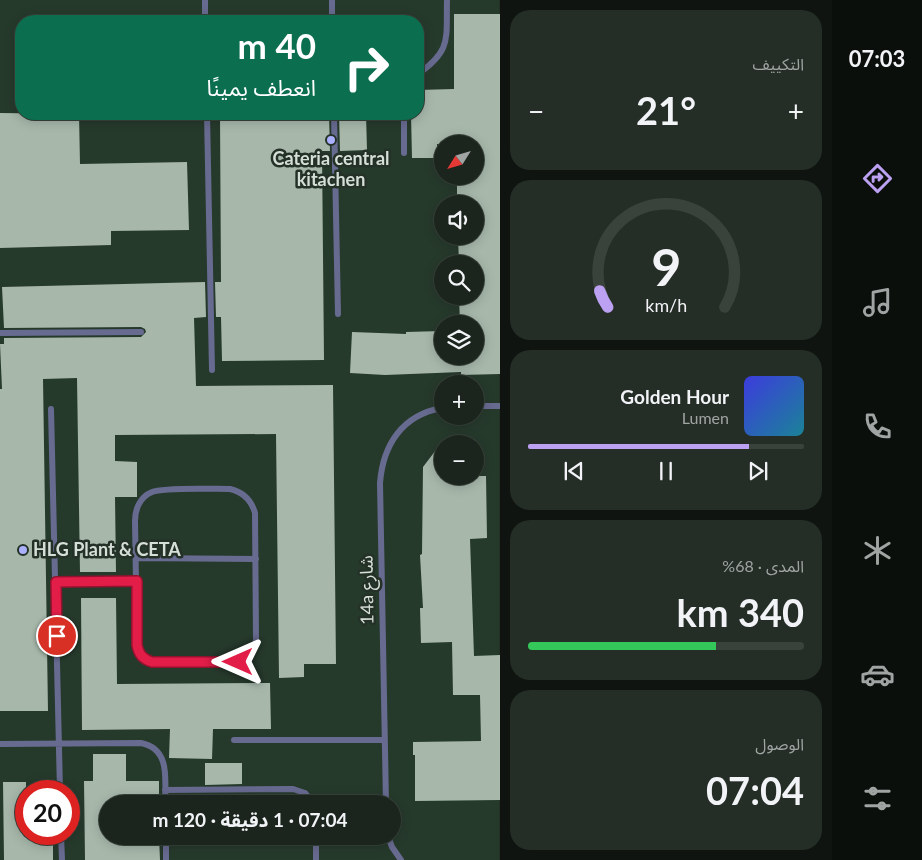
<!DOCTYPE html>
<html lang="ar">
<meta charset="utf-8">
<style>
body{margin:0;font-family:Lato,"Noto Sans Arabic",sans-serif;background:#242d26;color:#f1f3f6;direction:rtl;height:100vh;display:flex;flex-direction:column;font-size:19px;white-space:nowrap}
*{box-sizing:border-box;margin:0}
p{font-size:16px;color:#a0a5a4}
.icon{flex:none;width:28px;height:28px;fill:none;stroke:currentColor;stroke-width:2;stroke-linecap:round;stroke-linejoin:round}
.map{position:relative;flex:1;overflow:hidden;direction:ltr}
.details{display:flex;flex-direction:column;gap:10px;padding:10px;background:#0f1410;width:332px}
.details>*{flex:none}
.hud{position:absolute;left:15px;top:15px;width:409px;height:105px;border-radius:20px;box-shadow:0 2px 12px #0003,0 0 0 1px #39423b;direction:rtl;background:#0b6e4f;color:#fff;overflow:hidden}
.needle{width:32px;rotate:233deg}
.tools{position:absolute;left:434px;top:135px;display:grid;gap:10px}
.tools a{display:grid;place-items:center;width:50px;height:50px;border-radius:50%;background:#1b251d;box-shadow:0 2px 12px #0003,0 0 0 1px #39423b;font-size:25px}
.speed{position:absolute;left:15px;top:780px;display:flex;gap:10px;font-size:25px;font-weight:700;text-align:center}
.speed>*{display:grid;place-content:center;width:65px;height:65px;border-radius:50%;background:#1b251d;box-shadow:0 2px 12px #0003,0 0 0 1px #39423b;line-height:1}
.speed .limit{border:8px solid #d22;background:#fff;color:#111}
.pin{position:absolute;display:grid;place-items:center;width:42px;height:42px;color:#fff;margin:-21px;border:2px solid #fff;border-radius:50%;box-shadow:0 1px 5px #0007}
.me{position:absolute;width:55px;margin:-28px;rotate:270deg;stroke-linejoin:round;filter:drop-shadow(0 0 4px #0008)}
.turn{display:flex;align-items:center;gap:18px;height:105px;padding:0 25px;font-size:22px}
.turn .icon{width:65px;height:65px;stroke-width:2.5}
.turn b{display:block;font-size:35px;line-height:42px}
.big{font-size:38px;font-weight:700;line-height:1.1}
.details .card{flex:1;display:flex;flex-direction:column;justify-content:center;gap:8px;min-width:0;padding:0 18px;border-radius:20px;background:#242d26}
.details .dial{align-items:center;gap:0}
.dial svg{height:130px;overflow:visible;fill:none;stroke:#39423b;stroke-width:7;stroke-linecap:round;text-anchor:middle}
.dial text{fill:#f1f3f6;stroke:none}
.song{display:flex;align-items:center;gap:15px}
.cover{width:60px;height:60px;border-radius:8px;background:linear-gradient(135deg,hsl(240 70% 55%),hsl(190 70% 35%))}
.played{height:5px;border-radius:2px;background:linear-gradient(90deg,#bca0f2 80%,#39423b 80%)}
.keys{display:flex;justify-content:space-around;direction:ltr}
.heat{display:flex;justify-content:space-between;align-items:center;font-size:28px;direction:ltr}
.charge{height:8px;border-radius:4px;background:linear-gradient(90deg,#34c759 68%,#39423b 0)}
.trip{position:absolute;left:99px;top:795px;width:302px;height:50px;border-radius:25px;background:#1b251d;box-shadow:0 2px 12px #0003,0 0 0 1px #39423b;font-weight:700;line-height:50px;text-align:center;direction:rtl}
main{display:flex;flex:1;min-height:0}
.tab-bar{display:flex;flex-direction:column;width:90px;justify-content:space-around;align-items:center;background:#0b0f0c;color:#a0a5a4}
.tab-bar .icon{width:35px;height:35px}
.tab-bar .active{color:#bca0f2}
.tab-bar b{font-size:22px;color:#f1f3f6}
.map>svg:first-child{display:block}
.built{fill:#263a2c;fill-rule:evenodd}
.building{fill:#a7b8ab}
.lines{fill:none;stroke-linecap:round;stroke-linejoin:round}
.lane{stroke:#686b90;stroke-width:6}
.route-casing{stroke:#92132f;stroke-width:12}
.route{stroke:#e11d48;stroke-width:9}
.poi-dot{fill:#aab0fb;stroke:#243127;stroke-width:2}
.labels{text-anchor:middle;stroke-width:5;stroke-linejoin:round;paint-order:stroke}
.poi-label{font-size:18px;font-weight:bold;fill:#d6ded8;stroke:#243127}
.street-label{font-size:18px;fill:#d6ded8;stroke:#243127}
</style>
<main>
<nav class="tab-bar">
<b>07:03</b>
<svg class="icon active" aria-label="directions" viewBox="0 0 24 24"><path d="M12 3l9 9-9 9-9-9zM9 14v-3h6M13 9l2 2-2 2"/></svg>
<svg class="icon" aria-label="music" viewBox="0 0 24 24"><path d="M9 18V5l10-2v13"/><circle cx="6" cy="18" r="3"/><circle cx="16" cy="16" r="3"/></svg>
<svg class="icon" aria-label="phone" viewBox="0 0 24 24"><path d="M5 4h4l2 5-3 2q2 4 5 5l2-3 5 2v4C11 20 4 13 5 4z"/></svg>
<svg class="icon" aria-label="climate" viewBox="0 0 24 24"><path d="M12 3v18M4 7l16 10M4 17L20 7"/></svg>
<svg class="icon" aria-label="car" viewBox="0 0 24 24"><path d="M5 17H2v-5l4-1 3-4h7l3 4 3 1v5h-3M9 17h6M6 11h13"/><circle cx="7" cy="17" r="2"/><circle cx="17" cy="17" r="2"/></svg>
<svg class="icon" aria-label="filters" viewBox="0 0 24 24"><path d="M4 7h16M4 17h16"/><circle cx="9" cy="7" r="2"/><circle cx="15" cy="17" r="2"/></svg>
</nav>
<section class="details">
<div class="card"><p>التكييف</p>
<div class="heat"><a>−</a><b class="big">21°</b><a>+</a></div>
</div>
<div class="card dial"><svg viewBox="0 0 100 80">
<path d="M14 69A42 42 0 1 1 86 69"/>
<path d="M14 69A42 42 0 0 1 9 59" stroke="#bca0f2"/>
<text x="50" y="56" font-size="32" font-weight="700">9</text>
<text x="50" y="72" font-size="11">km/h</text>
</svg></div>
<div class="card">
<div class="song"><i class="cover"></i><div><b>Golden Hour</b><p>Lumen</p></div></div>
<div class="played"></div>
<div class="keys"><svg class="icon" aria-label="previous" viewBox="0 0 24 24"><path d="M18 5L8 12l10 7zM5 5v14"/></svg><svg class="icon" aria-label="pause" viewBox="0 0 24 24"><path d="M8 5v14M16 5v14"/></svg><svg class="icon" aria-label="next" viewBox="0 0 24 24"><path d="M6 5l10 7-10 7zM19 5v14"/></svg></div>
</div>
<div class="card"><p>المدى · 68%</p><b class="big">340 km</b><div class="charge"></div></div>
<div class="card"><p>الوصول</p><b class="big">07:04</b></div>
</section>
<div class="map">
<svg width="500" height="860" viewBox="0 0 500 860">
<rect width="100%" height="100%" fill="#243127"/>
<path class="built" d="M0,0H499V860H0ZM21,21H418V114H21ZM442,144H475V176H442ZM442,204H475V236H442ZM442,264H475V296H442ZM442,324H475V356H442ZM442,384H475V416H442ZM442,444H475V476H442ZM26,791H69V834H26ZM108,804H392V836H108Z"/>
<path class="building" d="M454,14H500V374L461,375V372L385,375L350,373L352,332L406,334V332L442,331V356H475V324H460L459,296H475V264H459L458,236H475V204H457V176H475V144H437L438,158H412L411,114H418V90L454,89Z
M0,113L79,114L80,164L187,162L189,230L111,231V245L0,248Z
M220,114H329L330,151H322L324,360L222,361L221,317H216L215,282H221Z
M339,114H366L367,150L340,151Z
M205,282L206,317L194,318L196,386L333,385L336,664H304V677L279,678L276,434L115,435V461L137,462V497H115L116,572H80L77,378L43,379L48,711H0V389H2L0,344H4V338L141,337L146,332L145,329L141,327L4,328L2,287Z
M442,442V476H486L487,538L470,539L474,656L500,655V800L415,801V755H413V742L481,741L480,695H453L452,642L421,643L420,608H423L420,555L422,554L423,467Z
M81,598H116L117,684L270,683L271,729H213L212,759L169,758L170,729L82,730Z
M93,754H126V781H159V804H108V836H159L160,860H85L84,781H93Z
M205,763H242V784L205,785Z
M3,782H26V834H53V860H4Z"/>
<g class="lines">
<path class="lane" d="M205,0V21
M332,0V21
M418,74C452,50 446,39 447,0
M207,114L212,370
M334,114L338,314
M404,153V114
M0,333L141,332
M475,406H500
M51,409L60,791
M230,489C243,492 251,499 255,513L256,639C255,651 249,658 238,662H152C143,659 139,655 137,645L135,521C135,509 140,497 152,492C164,487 213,489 230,489Z
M136,558L256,559
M56,582L137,581
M234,740H384
M0,744L141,743C171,749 165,780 165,804
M165,790L293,789L305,793L314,804
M386,804L380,483C383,445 402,415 442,408
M61,834L62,860
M166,836V860
M388,836L392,847L401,860
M316,860V836"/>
</g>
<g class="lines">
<g class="route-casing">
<path id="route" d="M57,636L56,582L137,581V645C139,655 143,659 152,662H238"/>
</g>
<use href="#route" class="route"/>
</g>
<g class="poi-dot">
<circle cx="331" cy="140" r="5"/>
<circle cx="23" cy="550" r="5"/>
</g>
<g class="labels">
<g class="poi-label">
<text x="331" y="165">Cateria central<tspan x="331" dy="21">kitachen</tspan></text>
<text x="33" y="556" text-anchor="start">HLG Plant &amp; CETA</text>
</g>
<g class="street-label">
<text transform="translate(367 590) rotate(-91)" y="6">14a شارع</text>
</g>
</g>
</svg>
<div class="tools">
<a><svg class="needle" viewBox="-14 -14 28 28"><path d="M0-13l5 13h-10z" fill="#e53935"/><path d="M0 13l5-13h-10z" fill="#a0a5a4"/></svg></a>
<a><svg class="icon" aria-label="sound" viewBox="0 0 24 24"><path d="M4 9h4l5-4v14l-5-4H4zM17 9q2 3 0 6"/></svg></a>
<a><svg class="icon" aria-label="search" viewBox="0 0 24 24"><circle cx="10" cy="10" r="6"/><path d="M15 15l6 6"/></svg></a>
<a><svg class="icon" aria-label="layers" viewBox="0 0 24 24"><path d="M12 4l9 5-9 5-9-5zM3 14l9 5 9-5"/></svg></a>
<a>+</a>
<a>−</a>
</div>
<div class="speed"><div class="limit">20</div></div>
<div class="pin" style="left:57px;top:636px;background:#d93025"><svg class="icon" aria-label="arrive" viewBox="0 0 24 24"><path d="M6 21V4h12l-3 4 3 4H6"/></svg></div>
<svg class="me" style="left:238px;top:662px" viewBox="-20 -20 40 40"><path d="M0-17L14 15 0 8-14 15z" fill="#e11d48" stroke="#fff" stroke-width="4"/></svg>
<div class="trip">07:04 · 1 دقيقة · 120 m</div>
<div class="hud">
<div class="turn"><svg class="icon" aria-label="right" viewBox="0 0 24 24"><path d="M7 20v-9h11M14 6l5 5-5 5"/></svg><div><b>40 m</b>انعطف يمينًا</div></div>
</div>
</div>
</main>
